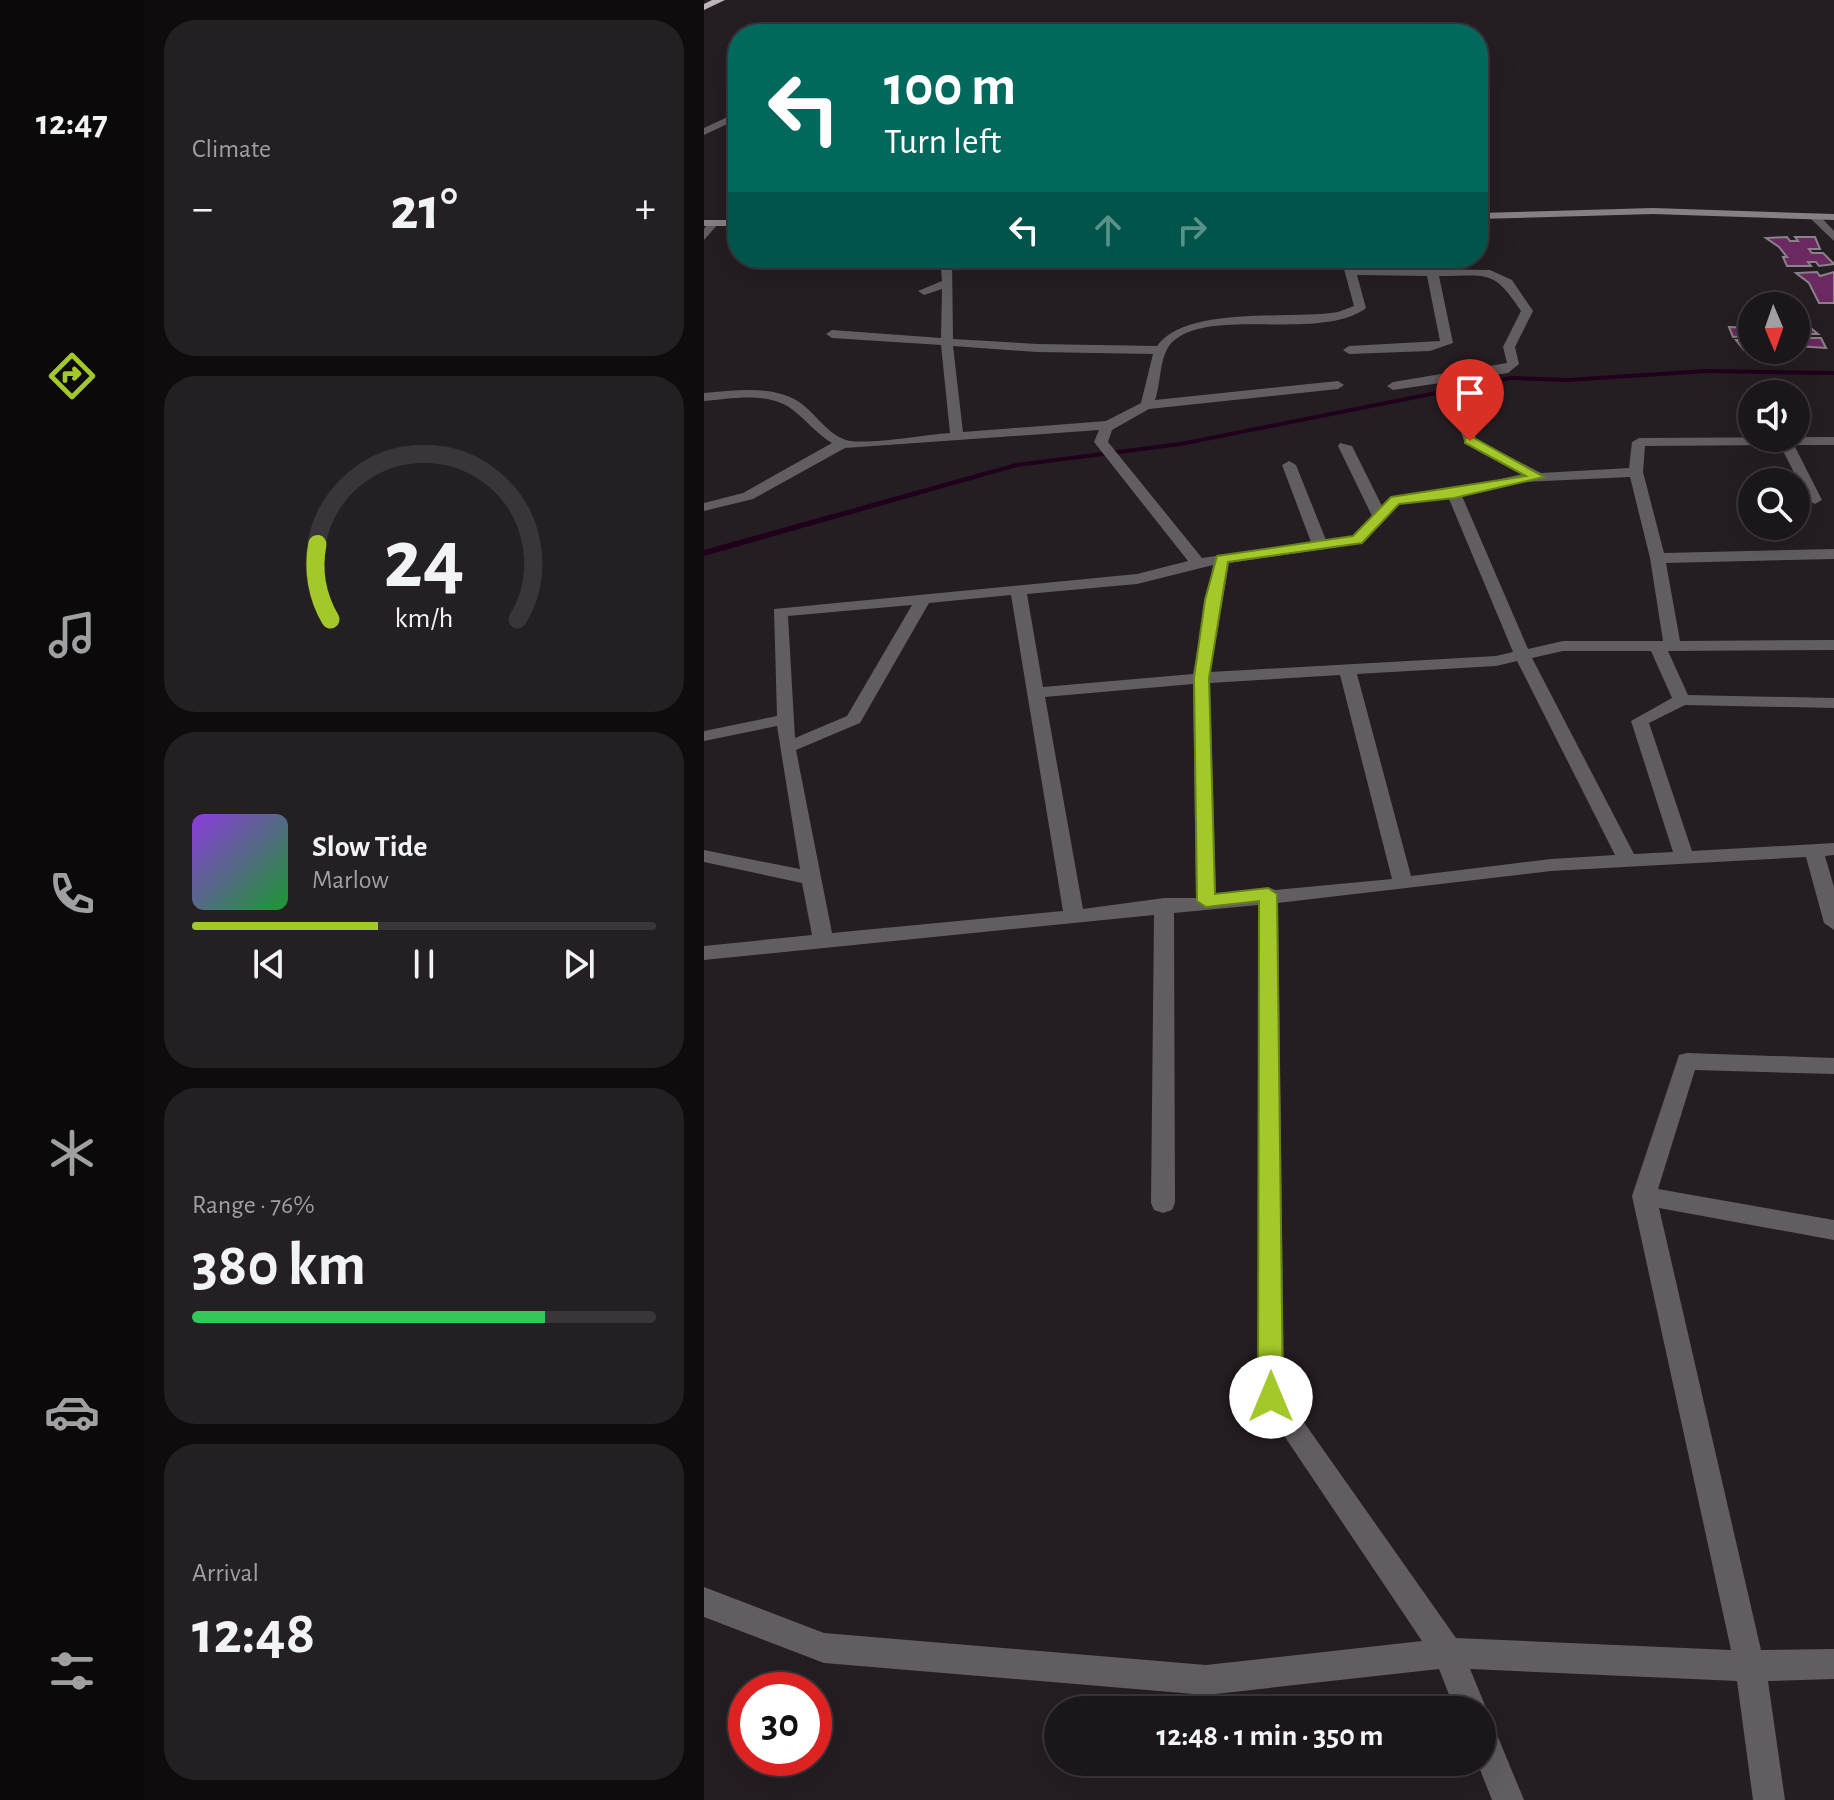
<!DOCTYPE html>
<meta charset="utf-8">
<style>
body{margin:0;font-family:"Alegreya Sans",sans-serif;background:#241f23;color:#f1f3f6;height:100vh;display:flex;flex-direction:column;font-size:30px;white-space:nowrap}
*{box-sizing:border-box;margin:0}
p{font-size:26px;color:#a09fa2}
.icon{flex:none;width:44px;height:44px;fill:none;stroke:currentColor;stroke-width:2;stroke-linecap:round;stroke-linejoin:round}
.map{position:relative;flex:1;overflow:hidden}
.side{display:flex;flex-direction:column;gap:20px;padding:20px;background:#0f0c0e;width:560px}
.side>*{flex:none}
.top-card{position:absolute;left:24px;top:24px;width:760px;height:244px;border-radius:32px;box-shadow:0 8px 32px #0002,0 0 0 2px #393539;background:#00695c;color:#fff;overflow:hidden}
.needle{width:52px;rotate:178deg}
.controls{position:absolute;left:1034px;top:292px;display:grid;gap:16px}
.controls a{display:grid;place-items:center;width:72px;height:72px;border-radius:50%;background:#1b161a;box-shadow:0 8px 32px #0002,0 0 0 2px #393539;font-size:40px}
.speed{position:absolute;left:24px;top:1672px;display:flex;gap:16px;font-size:40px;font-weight:700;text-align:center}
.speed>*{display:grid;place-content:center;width:104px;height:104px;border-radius:50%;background:#1b161a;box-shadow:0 8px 32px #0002,0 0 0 2px #393539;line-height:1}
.speed .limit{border:12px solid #d22;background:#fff;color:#111}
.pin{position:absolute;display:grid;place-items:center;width:68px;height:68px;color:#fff;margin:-82px -34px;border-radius:50% 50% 50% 0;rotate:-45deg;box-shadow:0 0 8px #0007}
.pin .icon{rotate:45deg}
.me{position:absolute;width:88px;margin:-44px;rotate:0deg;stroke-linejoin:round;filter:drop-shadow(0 0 6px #0008)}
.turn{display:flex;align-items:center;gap:28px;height:168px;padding:0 24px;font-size:36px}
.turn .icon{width:104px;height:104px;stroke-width:2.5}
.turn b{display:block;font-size:56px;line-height:68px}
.lanes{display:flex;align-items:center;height:76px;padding:0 24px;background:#0003;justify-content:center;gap:40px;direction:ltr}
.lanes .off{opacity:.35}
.big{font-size:60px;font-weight:700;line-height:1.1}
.side .card{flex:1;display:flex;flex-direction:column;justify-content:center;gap:12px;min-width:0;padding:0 28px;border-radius:32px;background:#241f23}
.side .dial{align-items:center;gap:0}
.dial svg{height:208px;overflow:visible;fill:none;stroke:#393539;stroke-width:7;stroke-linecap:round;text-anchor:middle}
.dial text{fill:#f1f3f6;stroke:none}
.song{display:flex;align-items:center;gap:24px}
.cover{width:96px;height:96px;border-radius:12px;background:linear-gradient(135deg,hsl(270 70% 55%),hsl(130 70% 35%))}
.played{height:8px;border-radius:4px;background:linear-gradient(90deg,#a2c929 40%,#393539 40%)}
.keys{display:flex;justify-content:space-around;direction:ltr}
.heat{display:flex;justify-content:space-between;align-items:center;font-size:44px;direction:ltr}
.charge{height:12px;border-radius:6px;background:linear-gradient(90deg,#34c759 76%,#393539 0)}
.trip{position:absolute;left:340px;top:1696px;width:452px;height:80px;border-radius:40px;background:#1b161a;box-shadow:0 8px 32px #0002,0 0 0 2px #393539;font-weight:700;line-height:80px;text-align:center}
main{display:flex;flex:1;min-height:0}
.tabs{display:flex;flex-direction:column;width:144px;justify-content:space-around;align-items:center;background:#0b090a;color:#a09fa2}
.tabs .icon{width:56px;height:56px}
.tabs .selected{color:#a2c929}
.tabs b{font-size:36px;color:#f1f3f6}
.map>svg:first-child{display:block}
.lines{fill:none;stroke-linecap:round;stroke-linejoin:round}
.stream{fill:#20011c;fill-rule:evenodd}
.building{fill:#6b2861;stroke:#8b8289;stroke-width:2}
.street{fill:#615d60;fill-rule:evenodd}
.secondary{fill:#868085;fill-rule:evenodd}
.highway{fill:#bdb4bb;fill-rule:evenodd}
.route{fill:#a2c929;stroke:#69831b;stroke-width:2}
</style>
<main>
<nav class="tabs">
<b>12:47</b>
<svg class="icon selected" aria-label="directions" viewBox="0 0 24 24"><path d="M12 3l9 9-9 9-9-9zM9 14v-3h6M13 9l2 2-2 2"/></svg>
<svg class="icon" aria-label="music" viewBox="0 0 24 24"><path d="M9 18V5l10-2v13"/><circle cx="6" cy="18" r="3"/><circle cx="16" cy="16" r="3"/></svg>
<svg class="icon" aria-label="phone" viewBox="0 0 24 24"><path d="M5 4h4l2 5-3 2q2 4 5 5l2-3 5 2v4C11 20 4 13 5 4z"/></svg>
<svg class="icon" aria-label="climate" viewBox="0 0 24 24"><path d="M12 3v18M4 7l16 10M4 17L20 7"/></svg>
<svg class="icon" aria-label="car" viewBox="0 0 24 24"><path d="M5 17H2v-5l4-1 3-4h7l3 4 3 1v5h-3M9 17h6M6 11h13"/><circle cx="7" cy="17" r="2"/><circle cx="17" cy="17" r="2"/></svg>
<svg class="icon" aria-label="filters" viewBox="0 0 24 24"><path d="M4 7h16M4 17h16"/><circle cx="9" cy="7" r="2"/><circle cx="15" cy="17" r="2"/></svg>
</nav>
<section class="side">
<div class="card"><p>Climate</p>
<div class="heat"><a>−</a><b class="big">21°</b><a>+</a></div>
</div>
<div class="card dial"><svg viewBox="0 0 100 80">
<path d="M14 69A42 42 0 1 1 86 69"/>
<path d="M14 69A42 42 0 0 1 9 40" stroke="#a2c929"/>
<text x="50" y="56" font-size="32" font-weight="700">24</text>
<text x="50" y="72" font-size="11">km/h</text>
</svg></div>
<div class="card">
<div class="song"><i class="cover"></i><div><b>Slow Tide</b><p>Marlow</p></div></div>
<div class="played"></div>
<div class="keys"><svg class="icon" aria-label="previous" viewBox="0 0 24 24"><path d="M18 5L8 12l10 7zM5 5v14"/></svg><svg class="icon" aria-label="pause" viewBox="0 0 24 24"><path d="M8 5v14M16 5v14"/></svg><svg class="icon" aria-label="next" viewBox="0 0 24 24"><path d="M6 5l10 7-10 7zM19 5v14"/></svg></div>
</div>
<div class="card"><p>Range · 76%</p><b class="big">380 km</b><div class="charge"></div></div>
<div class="card"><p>Arrival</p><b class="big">12:48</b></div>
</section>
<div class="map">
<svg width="1130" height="1800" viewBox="0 0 1130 1800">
<rect width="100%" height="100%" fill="#241d22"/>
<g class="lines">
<path class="stream" d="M1002,369L1130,371V375L1002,373L864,382L807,380L477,446L313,467L0,556V550L312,463L477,442L807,376L864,378Z"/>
</g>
<path class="building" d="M1083,237L1086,241H1094L1091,237H1111L1116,249H1105L1108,253H1119L1130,264L1115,266L1112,262H1104L1107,266H1083L1079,257H1083L1075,247L1062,238Z
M1113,272L1116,276L1130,272V303H1115L1105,283L1092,273Z
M1103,325L1114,334H1102L1104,338H1117L1122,348L1092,346V327Z
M1025,327L1048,328V350H1054H1040L1032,340H1043L1041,336L1029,337Z"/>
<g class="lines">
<path class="street" d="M34,112V119L0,135V128Z
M1107,215H1115L1130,231V241L1107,219Z
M6,221L15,223L0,240V229Z
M236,258H248L249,339L333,344L453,346C483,305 586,320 634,312L650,306L637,258H649L651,268L786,270L808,280L829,311L811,347L815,364L804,373L689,390L683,386L689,382L803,363L799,347L817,311C789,268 783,276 735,276L749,343L726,351L645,354L639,350L645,346L736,341L723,276L653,275L662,308C617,343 497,304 465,346C455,361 457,384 451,400L634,381L640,385L634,389L445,409L408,430L404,442L498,558L607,542L578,465L585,461L592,465L622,540L649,536L668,516L634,446L636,443L648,446L678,506L691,496L750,490L818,474L761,444L749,408L756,404L763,408L772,439L837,473L925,468L928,442L935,438L1130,437V445H1090L1118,500L1111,504L1104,500L1076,445L941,446L939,472L960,553L1130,549V559L962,563L976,641L1130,640V650L964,651L984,695L1130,698V708L981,705L945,723L988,851L1130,843V855L1121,856L1130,887V930L1120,923L1102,857L847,871L574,903L580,1394L752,1638L1027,1650L928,1196L975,1055L983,1053L1130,1058V1074L991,1070L954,1189L1130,1220V1240L955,1208L1057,1650L1130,1649V1679L1064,1681L1081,1800H1049L1033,1681L766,1669L783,1710L778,1720L789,1725L820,1800H788L773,1762H778V1710H751L735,1669L502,1695L120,1663L0,1617V1587L120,1633L502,1665L718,1641L554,1397V905L470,913L471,1203L468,1210L459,1213L450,1210L447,1203L450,915L0,960V946L108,935L98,883L0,862V850L96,869L73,726L0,741V731L73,716L70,609L433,574L484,561L390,442L395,430L141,448L49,499L0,511V503L39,493L128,443C113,434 102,420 89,410C65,391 28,399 0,401V393C30,391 65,385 92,400C111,411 124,437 146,441C172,444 218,435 246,433L237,345L128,338L122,334L128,330L237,338L238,289L220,295L214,291L238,281ZM249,346L333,352L449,354L437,403L402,421L259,432ZM926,477L946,558L959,641H859L824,649L758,496L820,482ZM745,499L809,652L792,656L506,672L525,563L659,543L695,504ZM509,565L489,674L339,687L323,594L433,584ZM307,595L359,911L128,933L92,750L156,723L225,603ZM208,605L143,716L91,738L84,616ZM859,651H947L968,698L927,721L969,852L930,854L828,658ZM813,661L911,855L847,859L707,876L653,674L792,666ZM636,675L688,879L571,890L564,887L556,891L512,896L506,683ZM489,684L492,898H460L379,909L341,697Z"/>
<path class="secondary" d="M949,208L1130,214V220L949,214L774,219V213Z
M0,220H34V226H0Z"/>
<path class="highway" d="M8,0H21L0,10V4Z"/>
</g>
<path class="route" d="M761,438H770L840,477L750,498L695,504L658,543L524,562L505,678L511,894L564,888L573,894L579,1397L575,1405L567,1408L558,1405L554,1397L555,901L502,907L493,901L490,678L501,600L513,556L649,536L687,497L822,476L761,443Z"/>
</svg>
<div class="controls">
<a><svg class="needle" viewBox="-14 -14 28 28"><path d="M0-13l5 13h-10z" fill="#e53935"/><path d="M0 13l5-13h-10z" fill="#a09fa2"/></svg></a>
<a><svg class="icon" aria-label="sound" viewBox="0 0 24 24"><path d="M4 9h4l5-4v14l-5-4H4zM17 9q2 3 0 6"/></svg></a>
<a><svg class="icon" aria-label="search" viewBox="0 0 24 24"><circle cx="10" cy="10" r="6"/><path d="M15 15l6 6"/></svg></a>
</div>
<div class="speed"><div class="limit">30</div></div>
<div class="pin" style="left:766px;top:441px;background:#d93025"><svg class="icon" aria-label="arrive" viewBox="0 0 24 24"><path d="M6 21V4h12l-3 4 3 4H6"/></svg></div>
<svg class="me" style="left:567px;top:1397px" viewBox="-20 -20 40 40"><circle r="19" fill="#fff"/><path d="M0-13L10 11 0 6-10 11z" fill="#a2c929"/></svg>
<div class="trip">12:48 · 1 min · 350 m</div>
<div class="top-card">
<div class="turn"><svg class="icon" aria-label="left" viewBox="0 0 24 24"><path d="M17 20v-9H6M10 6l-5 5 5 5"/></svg><div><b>100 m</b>Turn left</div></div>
<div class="lanes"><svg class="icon" aria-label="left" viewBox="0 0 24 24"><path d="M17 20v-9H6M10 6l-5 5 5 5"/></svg><svg class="icon off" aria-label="ahead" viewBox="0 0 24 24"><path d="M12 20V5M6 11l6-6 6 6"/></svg><svg class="icon off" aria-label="right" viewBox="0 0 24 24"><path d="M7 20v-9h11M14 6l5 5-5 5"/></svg></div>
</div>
</div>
</main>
